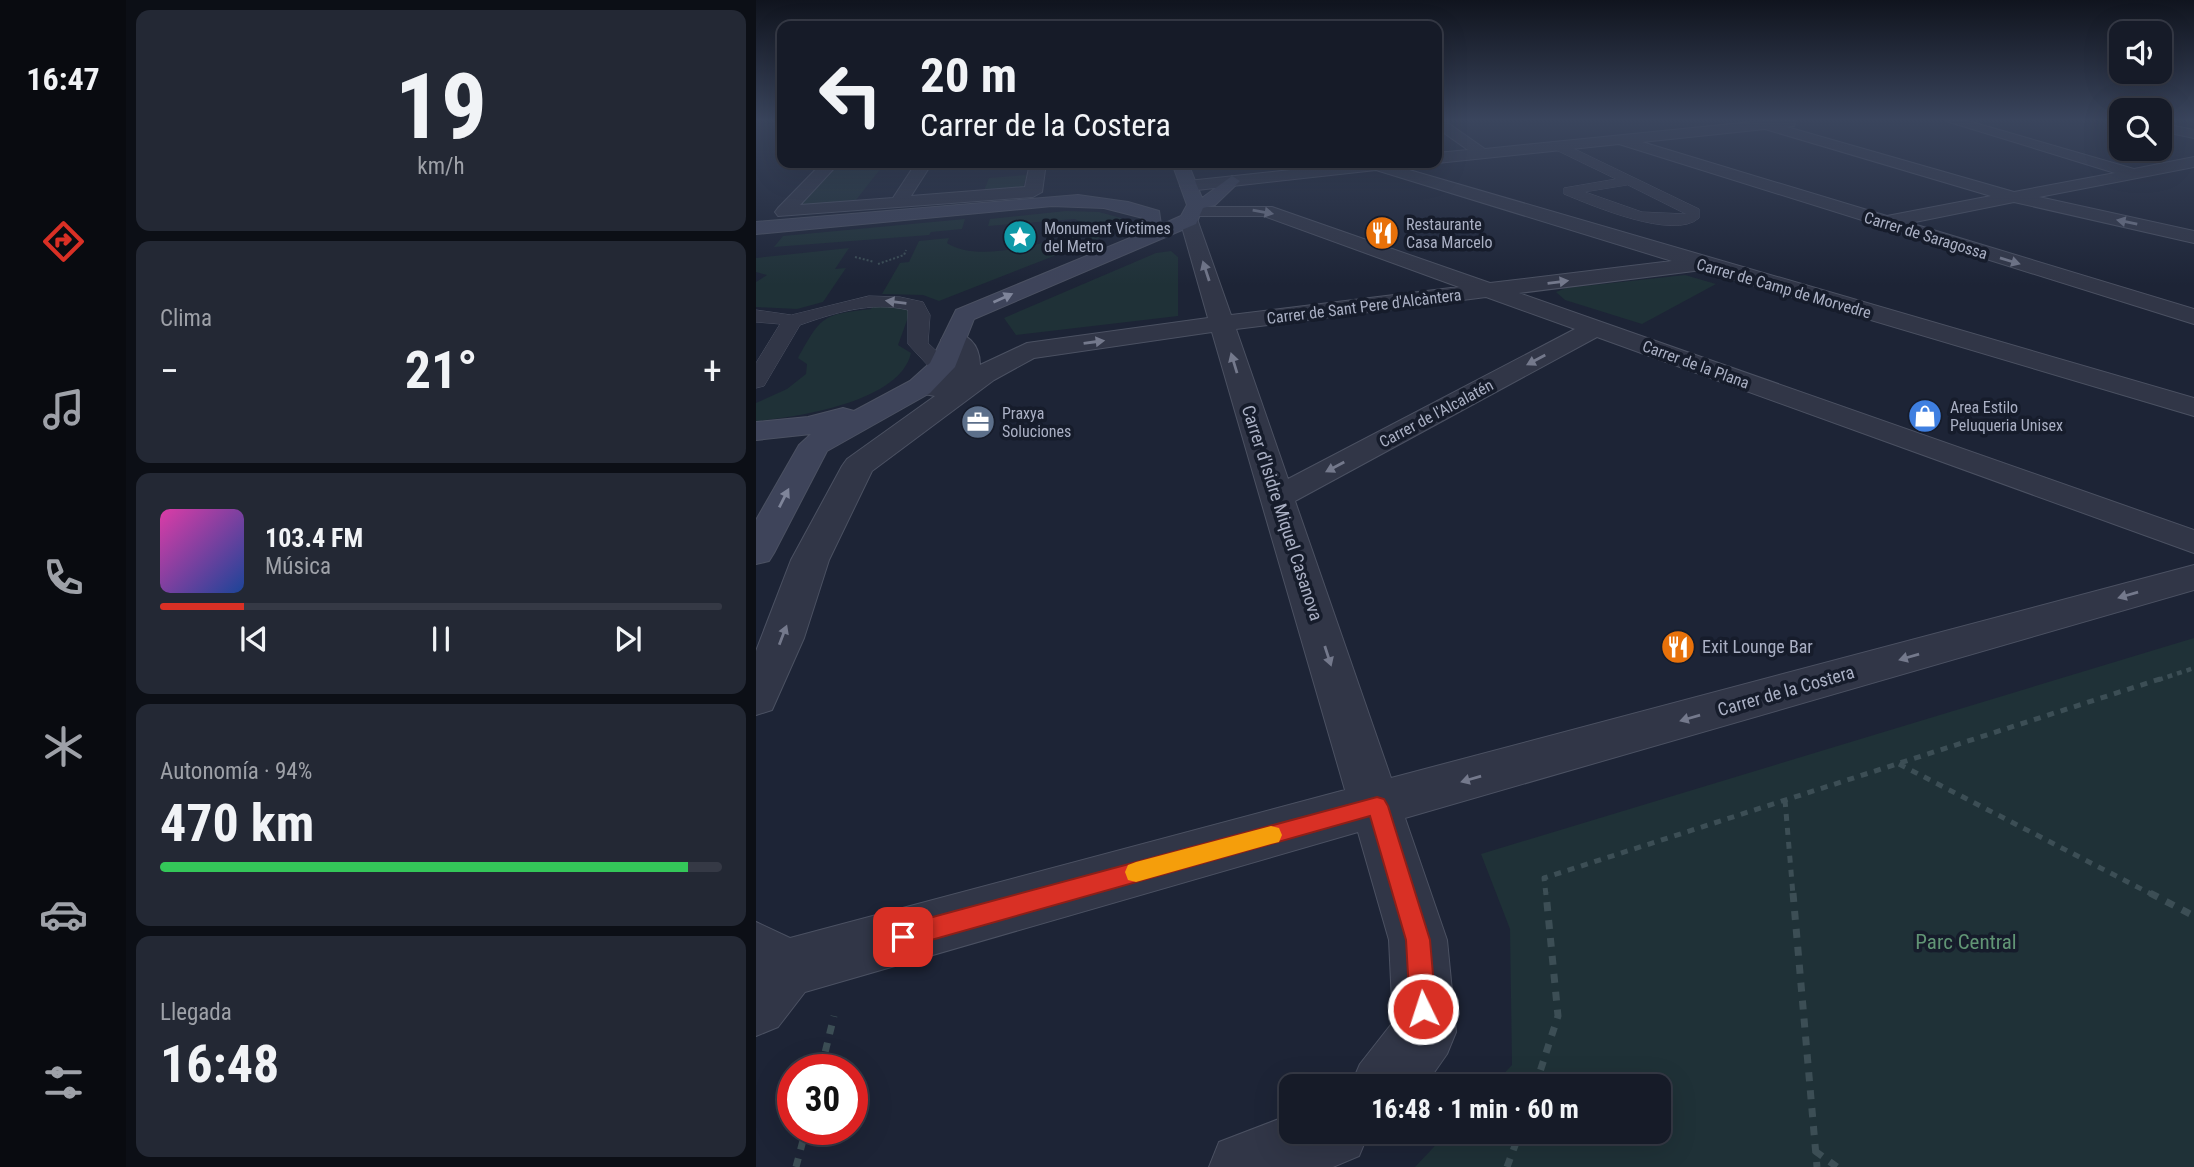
<!DOCTYPE html>
<html lang="es">
<meta charset="utf-8">
<style>
body{margin:0;font-family:"Roboto Condensed",sans-serif;background:#232834;color:#f1f3f6;height:100vh;display:flex;flex-direction:column;font-size:26px;white-space:nowrap}
*{box-sizing:border-box;margin:0}
p{font-size:23px;color:#9ea1a8}
.icon{flex:none;width:38px;height:38px;fill:none;stroke:currentColor;stroke-width:2;stroke-linecap:round;stroke-linejoin:round}
.map{position:relative;flex:1;overflow:hidden}
.drawer{display:flex;flex-direction:column;gap:10px;padding:10px;background:#0c0f16;width:630px}
.drawer>*{flex:none}
.hud{position:absolute;left:21px;top:21px;width:665px;height:147px;border-radius:14px;box-shadow:0 7px 28px #0002,0 0 0 2px #353945;background:#161b28;color:#f1f3f6;overflow:hidden}
.controls{position:absolute;left:1353px;top:21px;display:grid;gap:14px}
.controls a{display:grid;place-items:center;width:63px;height:63px;border-radius:14px;background:#161b28;box-shadow:0 7px 28px #0002,0 0 0 2px #353945;font-size:35px}
.speed{position:absolute;left:21px;top:1054px;display:flex;gap:14px;font-size:35px;font-weight:700;text-align:center}
.speed>*{display:grid;place-content:center;width:91px;height:91px;border-radius:50%;background:#161b28;box-shadow:0 7px 28px #0002,0 0 0 2px #353945;line-height:1}
.speed .limit{border:10px solid #d22;background:#fff;color:#111}
.pin{position:absolute;display:grid;place-items:center;width:60px;height:60px;color:#fff;margin:-30px;border-radius:14px;box-shadow:0 4px 10px #0006}
.me{position:absolute;width:77px;margin:-38px;rotate:356deg;stroke-linejoin:round;filter:drop-shadow(0 0 5px #0008)}
.turn{display:flex;align-items:center;gap:24px;height:147px;padding:0 28px;font-size:32px}
.turn .icon{width:91px;height:91px;stroke-width:2.5}
.turn b{display:block;font-size:49px;line-height:60px}
.big{font-size:52px;font-weight:700;line-height:1.1}
.drawer .widget{flex:1;display:flex;flex-direction:column;justify-content:center;gap:10px;min-width:0;padding:0 24px;border-radius:14px;background:#232834}
.drawer .dial{align-items:center;gap:0}
.dial b{font-size:91px;line-height:1}
.song{display:flex;align-items:center;gap:21px}
.cover{width:84px;height:84px;border-radius:10px;background:linear-gradient(135deg,hsl(320 70% 55%),hsl(220 70% 35%))}
.played{height:7px;border-radius:4px;background:linear-gradient(90deg,#d93025 15%,#353945 15%)}
.keys{display:flex;justify-content:space-around;direction:ltr}
.heat{display:flex;justify-content:space-between;align-items:center;font-size:38px;direction:ltr}
.charge{height:10px;border-radius:5px;background:linear-gradient(90deg,#34c759 94%,#353945 0)}
.trip{position:absolute;left:523px;top:1074px;width:392px;height:70px;border-radius:14px;background:#161b28;box-shadow:0 7px 28px #0002,0 0 0 2px #353945;font-weight:700;line-height:70px;text-align:center}
main{display:flex;flex:1;min-height:0}
.menu{display:flex;flex-direction:column;width:126px;justify-content:space-around;align-items:center;background:#090b10;color:#9ea1a8}
.menu .icon{width:49px;height:49px}
.menu .selected{color:#d93025}
.menu b{font-size:32px;color:#f1f3f6}
.map>svg:first-child{display:block}
.green{fill:#1f3137}
.lines{fill:none;stroke-linecap:round;stroke-linejoin:round}
.lane-casing{stroke:#4b5162;stroke-width:1}
.street-casing{stroke:#4b5162;stroke-width:2}
.secondary-casing{stroke:#4b5162;stroke-width:2}
.path-far3{stroke:#3c4e55;stroke-width:2;stroke-dasharray:2 2;stroke-linecap:butt}
.path-far2{stroke:#3c4e55;stroke-width:4.5;stroke-dasharray:5 5;stroke-linecap:butt}
.path-far1{stroke:#3c4e55;stroke-width:5;stroke-dasharray:7 7;stroke-linecap:butt}
.path{stroke:#3c4e55;stroke-width:7;stroke-dasharray:9 9;stroke-linecap:butt}
.lane{fill:#313647;fill-rule:evenodd}
.street{fill:#313647;fill-rule:evenodd}
.secondary{fill:#3e445a;fill-rule:evenodd}
.oneway{fill:#74798c}
.oneway2{fill:#7f859a}
.route{fill:#d93025;stroke:#8d1f18;stroke-width:2}
.slow{fill:#f59e0b}
.labels{text-anchor:middle;stroke-width:7;stroke-linejoin:round;paint-order:stroke}
.far-poi-label{font-size:16px;fill:#aab0c4;stroke:#161c2b;text-anchor:start}
.far-street-label{font-size:16px;fill:#aab0c4;stroke:#161c2b}
.street-label{font-size:18px;fill:#aab0c4;stroke:#161c2b}
.poi-label{font-size:18px;fill:#aab0c4;stroke:#161c2b;text-anchor:start}
.near-park-label{font-size:21px;fill:#619575;stroke:#161c2b}
</style>
<main>
<nav class="menu">
<b>16:47</b>
<svg class="icon selected" aria-label="directions" viewBox="0 0 24 24"><path d="M12 3l9 9-9 9-9-9zM9 14v-3h6M13 9l2 2-2 2"/></svg>
<svg class="icon" aria-label="music" viewBox="0 0 24 24"><path d="M9 18V5l10-2v13"/><circle cx="6" cy="18" r="3"/><circle cx="16" cy="16" r="3"/></svg>
<svg class="icon" aria-label="phone" viewBox="0 0 24 24"><path d="M5 4h4l2 5-3 2q2 4 5 5l2-3 5 2v4C11 20 4 13 5 4z"/></svg>
<svg class="icon" aria-label="climate" viewBox="0 0 24 24"><path d="M12 3v18M4 7l16 10M4 17L20 7"/></svg>
<svg class="icon" aria-label="car" viewBox="0 0 24 24"><path d="M5 17H2v-5l4-1 3-4h7l3 4 3 1v5h-3M9 17h6M6 11h13"/><circle cx="7" cy="17" r="2"/><circle cx="17" cy="17" r="2"/></svg>
<svg class="icon" aria-label="filters" viewBox="0 0 24 24"><path d="M4 7h16M4 17h16"/><circle cx="9" cy="7" r="2"/><circle cx="15" cy="17" r="2"/></svg>
</nav>
<section class="drawer">
<div class="widget dial"><b>19</b><p>km/h</p></div>
<div class="widget"><p>Clima</p>
<div class="heat"><a>−</a><b class="big">21°</b><a>+</a></div>
</div>
<div class="widget">
<div class="song"><i class="cover"></i><div><b>103.4 FM</b><p>Música</p></div></div>
<div class="played"></div>
<div class="keys"><svg class="icon" aria-label="previous" viewBox="0 0 24 24"><path d="M18 5L8 12l10 7zM5 5v14"/></svg><svg class="icon" aria-label="pause" viewBox="0 0 24 24"><path d="M8 5v14M16 5v14"/></svg><svg class="icon" aria-label="next" viewBox="0 0 24 24"><path d="M6 5l10 7-10 7zM19 5v14"/></svg></div>
</div>
<div class="widget"><p>Autonomía · 94%</p><b class="big">470 km</b><div class="charge"></div></div>
<div class="widget"><p>Llegada</p><b class="big">16:48</b></div>
</section>
<div class="map">
<svg width="1438" height="1167" viewBox="0 0 1438 1167">
<rect width="100%" height="100%" fill="#1d2436"/>
<path class="green" d="M75,163H129L100,200L34,206Z
M271,175L266,190L227,193L233,178Z
M310,211L343,212L365,218V225L338,241L320,231L329,225L319,219L232,226L234,219Z
M209,219L206,229L175,232L173,235L18,247L27,236Z
M316,235L331,243L183,301L167,295L126,294L144,263L153,262L163,241L193,238L191,243C220,263 284,244 316,235Z
M93,248L79,269L90,268L67,302L41,309L0,307V282L11,275L0,272V258Z
M415,251L422,257V316L260,335L248,318L400,253Z
M929,275L960,284L886,324L809,300L800,292L810,288Z
M118,304L150,308L154,312L142,345L155,353C144,402 42,417 0,421V403L31,389L50,374L51,364L42,358C66,315 66,315 115,309Z
M1438,638V1167H659L692,1132H903V1087H735L756,1065L754,929L725,854Z"/>
<g class="lines">
<g class="lane-casing">
<path id="lane" d="M796,142H804L943,209V218C918,241 835,205 808,194V188L860,179L796,148ZM872,185L930,214L886,212L829,192Z
M113,296L144,297L167,302L174,315L172,343L197,367L194,372H178L152,344V310C115,301 78,313 44,325L8,386L0,388V363L24,324L0,322V310L35,315Z"/>
</g>
<g class="street-casing">
<path id="street" d="M681,121H689L729,149L1006,121H1039L1038,126L1031,127L1258,192L1359,173L1190,121H1212L1378,169L1438,157V167L1283,197L1438,231V243L1258,202L1154,223L1438,309V324L863,144L681,163V153L712,150L681,128ZM1009,129L1235,196L1131,216L886,142Z
M1404,123L1438,130V138L1404,131Z
M66,163H83L44,205L137,198L160,163H176L155,196L269,187L274,163H290L286,192L277,197L22,216L19,212L22,208Z
M599,163H648L643,167L1438,398V416L946,270L763,293L1438,530V553L841,337L539,501L635,778L1438,565V590L649,818L691,940L700,1032L691,1054L668,1087H594L604,1064L637,1022L633,940L602,832L49,992L22,1027L0,1036V922L34,938L589,790L456,332L278,358L238,380L116,471L73,560L48,638L16,710L0,715V651L35,560L86,466L91,459L179,396L168,394L164,388L168,382L198,365V352L185,340L189,335C211,329 224,345 224,365L271,343L452,318L424,220L432,215L430,211L433,207H516L734,283L916,261L620,170L432,191L424,186L432,181ZM440,216H508L703,287L475,315ZM730,297L819,329L532,479L480,329Z
M536,1114V1132H613L603,1156L577,1167H453L463,1142Z"/>
</g>
<g class="secondary-casing">
<path id="secondary" d="M416,163H432L446,198L476,176L484,181L459,205L447,208L440,224L218,319L199,367L174,393L71,451L18,553L13,561L0,564V520L43,445L55,434L0,440V422L52,417L87,408L98,411L154,381L174,363L200,310L374,238L387,224V218L348,208L296,206L0,234V222L322,195L372,202L403,211L405,225L425,216L431,205Z"/>
</g>
<path class="path-far3" d="M99,257L118,262
M122,264L148,255L150,250"/>
<path class="path-far2" d="M1402,680L1438,668"/>
<path class="path-far1" d="M1143,764L1397,895
M1029,800L1037,895
M790,895L788,878L1407,678"/>
<path class="path" d="M1037,893L1061,1167
M1394,893L1438,916
M65,1069L78,1016
M779,1087L802,1016L790,893
M1059,1151L1081,1167
M40,1167L50,1129
M751,1167L764,1132"/>
<use href="#lane" class="lane"/>
<use href="#street" class="street"/>
<use href="#secondary" class="secondary"/>
</g>
<defs><path id="oneway-solid" d="M-6-.8H1V-3.2L6.5 0L1 3.2V.8H-6Z" transform="scale(1.75)"/></defs>
<g class="oneway">
<use href="#oneway-solid" transform="translate(507 212) rotate(10)"/>
<use href="#oneway-solid" transform="translate(1371 222) rotate(-168)"/>
<use href="#oneway-solid" transform="translate(1254 261) rotate(17)"/>
<use href="#oneway-solid" transform="translate(450 271) rotate(-108)"/>
<use href="#oneway-solid" transform="translate(802 282) rotate(-7)"/>
<use href="#oneway-solid" transform="translate(140 302) rotate(-173)"/>
<use href="#oneway-solid" transform="translate(338 342) rotate(-8)"/>
<use href="#oneway-solid" transform="translate(780 360) rotate(152)"/>
<use href="#oneway-solid" transform="translate(478 363) rotate(-107)"/>
<use href="#oneway-solid" transform="translate(579 467) rotate(152)"/>
<use href="#oneway-solid" transform="translate(1372 595) rotate(164)"/>
<use href="#oneway-solid" transform="translate(27 635) rotate(-69)"/>
<use href="#oneway-solid" transform="translate(572 656) rotate(72)"/>
<use href="#oneway-solid" transform="translate(1153 657) rotate(164)"/>
<use href="#oneway-solid" transform="translate(934 718) rotate(164)"/>
<use href="#oneway-solid" transform="translate(715 779) rotate(164)"/>
</g>
<g class="oneway2">
<use href="#oneway-solid" transform="translate(247 298) rotate(-24)"/>
<use href="#oneway-solid" transform="translate(28 498) rotate(-63)"/>
</g>
<linearGradient id="sky" x2="0" y2="1"><stop stop-color="#10141e"/><stop offset="0.42" stop-color="#3a455d"/><stop offset="1" stop-color="#3a455d" stop-opacity="0"/></linearGradient>
<rect width="1438" height="285" fill="url(#sky)"/>
<path class="route" d="M621,797L628,799L632,806L674,940L680,1009L676,1018L667,1021L658,1018L654,1009L650,940L614,816L147,948L139,945L135,937L139,929L147,925Z"/>
<path class="slow" d="M515,826L523,828L526,835L523,842L515,844L380,882L372,880L369,872L372,865L380,862Z"/>
<defs>
<g id="restaurant-disc" transform="scale(1.75)"><circle r="9.5" fill="#e8710a" stroke="#161c2b"/><path d="M-5-6h1v4h1v-4h1v4h1v-4h1v5L-1.5 .5V6h-2V.5L-5-1ZM5-6V6H3V1.5H1.5Q1.5-4 5-6Z" fill="#fff"/></g>
<g id="sight-disc" transform="scale(1.75)"><circle r="9.5" fill="#0f9aa8" stroke="#161c2b"/><path d="M0-6L1.8-2.2L6-1.7L2.9 1.2L3.7 5.4L0 3.3L-3.7 5.4L-2.9 1.2L-6-1.7L-1.8-2.2Z" fill="#fff"/></g>
<g id="shop-disc" transform="scale(1.75)"><circle r="9.5" fill="#3f7fe0" stroke="#161c2b"/><path d="M-5-2.5h2.3a2.7 3.5 0 0 1 5.4 0H5L5.5 6h-11ZM-1.5-2.5h3a1.5 2.3 0 0 0-3 0Z" fill="#fff"/></g>
<g id="office-disc" transform="scale(1.75)"><circle r="9.5" fill="#5c6f8a" stroke="#161c2b"/><path d="M-6-3h4V-5.5h4V-3h4V5H-6ZM-1-4.5V-3h2v-1.5ZM-6 0V1H6V0Z" fill="#fff"/></g>
</defs>
<g fill-rule="evenodd">
<use href="#restaurant-disc" x="626" y="233"/>
<use href="#sight-disc" x="264" y="237"/>
<use href="#shop-disc" x="1169" y="416"/>
<use href="#office-disc" x="222" y="422"/>
<use href="#restaurant-disc" x="922" y="647"/>
</g>
<g class="labels">
<g class="far-poi-label">
<text x="650" y="230">Restaurante<tspan x="650" dy="18">Casa Marcelo</tspan></text>
<text x="288" y="234">Monument Víctimes<tspan x="288" dy="18">del Metro</tspan></text>
<text x="1194" y="413">Area Estilo<tspan x="1194" dy="18">Peluqueria Unisex</tspan></text>
<text x="246" y="419">Praxya<tspan x="246" dy="18">Soluciones</tspan></text>
</g>
<g class="far-street-label">
<text transform="translate(1170 235) rotate(17)" y="6">Carrer de Saragossa</text>
<text transform="translate(1028 288) rotate(16)" y="6">Carrer de Camp de Morvedre</text>
<text transform="translate(608 306) rotate(-7)" y="6">Carrer de Sant Pere d'Alcàntera</text>
<text transform="translate(940 364) rotate(20)" y="6">Carrer de la Plana</text>
<text transform="translate(680 413) rotate(-28)" y="6">Carrer de l'Alcalatén</text>
</g>
<g class="street-label">
<text transform="translate(526 513) rotate(72)" y="6">Carrer d'Isidre Miquel Casanova</text>
<text transform="translate(1030 691) rotate(-16)" y="6">Carrer de la Costera</text>
</g>
<g class="poi-label">
<text x="946" y="653">Exit Lounge Bar</text>
</g>
<g class="near-park-label">
<text x="1210" y="949">Parc Central</text>
</g>
</g>
</svg>
<div class="controls">
<a><svg class="icon" aria-label="sound" viewBox="0 0 24 24"><path d="M4 9h4l5-4v14l-5-4H4zM17 9q2 3 0 6"/></svg></a>
<a><svg class="icon" aria-label="search" viewBox="0 0 24 24"><circle cx="10" cy="10" r="6"/><path d="M15 15l6 6"/></svg></a>
</div>
<div class="speed"><div class="limit">30</div></div>
<div class="pin" style="left:147px;top:937px;background:#d93025"><svg class="icon" aria-label="arrive" viewBox="0 0 24 24"><path d="M6 21V4h12l-3 4 3 4H6"/></svg></div>
<svg class="me" style="left:667px;top:1009px" viewBox="-20 -20 40 40"><circle r="17" fill="#d93025" stroke="#fff" stroke-width="3"/><path d="M0-11L8 9 0 5-8 9z" fill="#fff"/></svg>
<div class="trip">16:48 · 1 min · 60 m</div>
<div class="hud">
<div class="turn"><svg class="icon" aria-label="left" viewBox="0 0 24 24"><path d="M17 20v-9H6M10 6l-5 5 5 5"/></svg><div><b>20 m</b>Carrer de la Costera</div></div>
</div>
</div>
</main>
